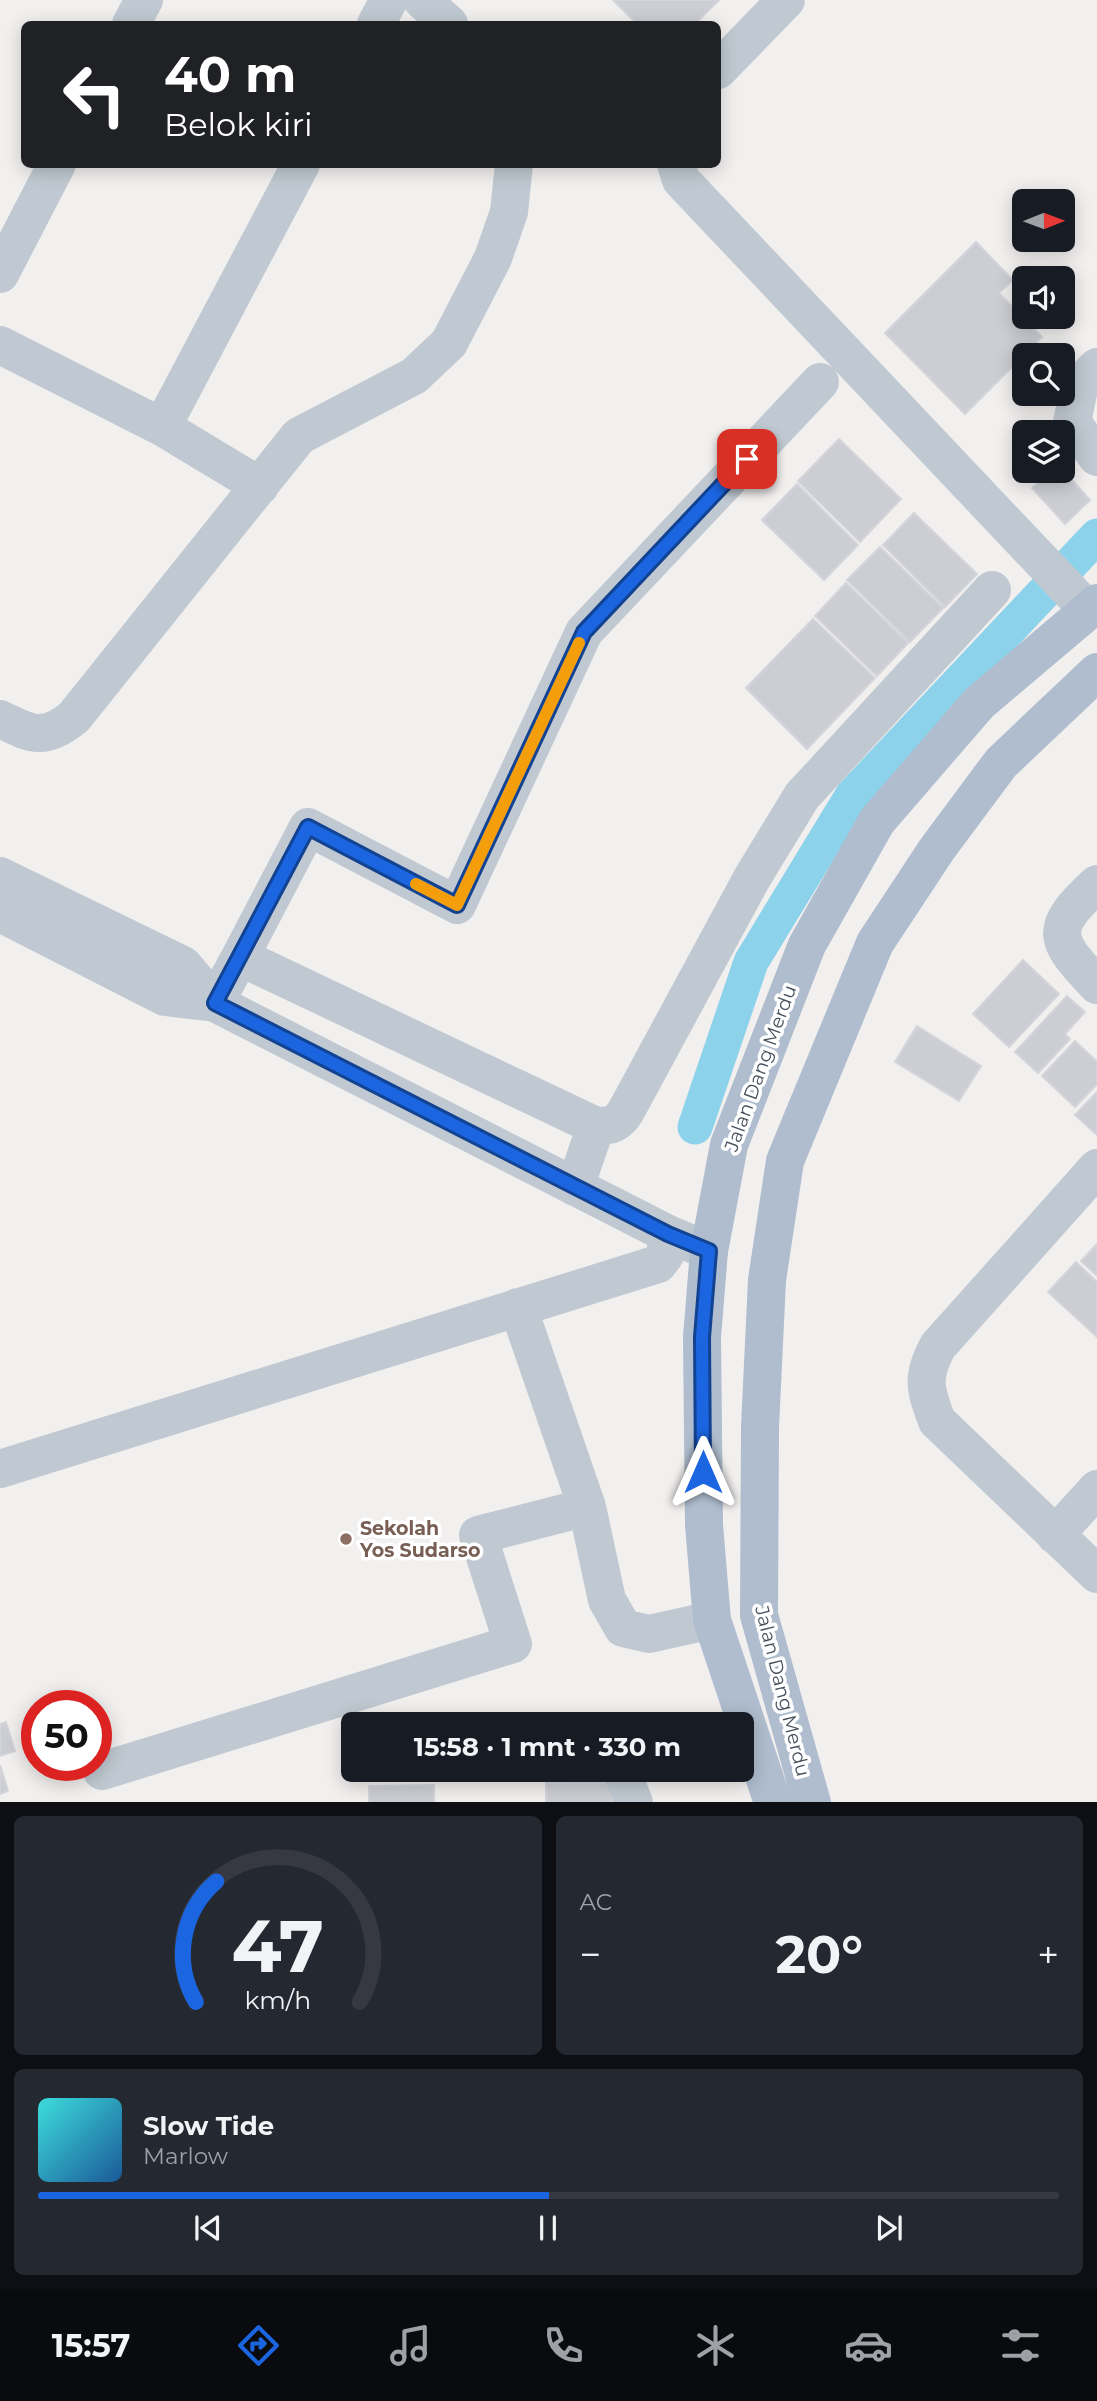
<!DOCTYPE html>
<html lang="id">
<meta charset="utf-8">
<style>
body{margin:0;font-family:Montserrat,sans-serif;background:#242831;color:#f1f3f6;height:100vh;display:flex;flex-direction:column;font-size:26px;white-space:nowrap}
*{box-sizing:border-box;margin:0}
p{font-size:23px;color:#9ea1a6}
.icon{flex:none;width:38px;height:38px;fill:none;stroke:currentColor;stroke-width:2;stroke-linecap:round;stroke-linejoin:round}
.map{position:relative;height:1802px;overflow:hidden}
.drawer{display:flex;flex-direction:column;gap:14px;padding:14px;background:#0d0f14;flex:1}
.drawer>*{flex:none}
.banner{position:absolute;left:21px;top:21px;width:700px;height:147px;border-radius:10px;box-shadow:0 4px 18px #0003;background:#202124;color:#fff;overflow:hidden}
.needle{width:46px;rotate:89deg}
.controls{position:absolute;left:1012px;top:189px;display:grid;gap:14px}
.controls a{display:grid;place-items:center;width:63px;height:63px;border-radius:10px;background:#171b24;box-shadow:0 4px 18px #0003;font-size:35px}
.speed{position:absolute;left:21px;top:1690px;display:flex;gap:14px;font-size:35px;font-weight:700;text-align:center}
.speed>*{display:grid;place-content:center;width:91px;height:91px;border-radius:50%;background:#171b24;box-shadow:0 4px 18px #0003;line-height:1}
.speed .limit{border:10px solid #d22;background:#fff;color:#111}
.pin{position:absolute;display:grid;place-items:center;width:60px;height:60px;color:#fff;margin:-30px;border-radius:14px;box-shadow:0 4px 10px #0006}
.me{position:absolute;width:77px;margin:-38px;rotate:0deg;stroke-linejoin:round;filter:drop-shadow(0 0 5px #0008)}
.turn{display:flex;align-items:center;gap:24px;height:147px;padding:0 28px;font-size:32px}
.turn .icon{width:91px;height:91px;stroke-width:2.5}
.turn b{display:block;font-size:49px;line-height:60px}
.big{font-size:52px;font-weight:700;line-height:1.1}
.drawer .card{flex:1;display:flex;flex-direction:column;justify-content:center;gap:10px;min-width:0;padding:0 24px;border-radius:10px;background:#242831}
.drawer .dial{align-items:center;gap:0}
.dial svg{height:182px;overflow:visible;fill:none;stroke:#363941;stroke-width:7;stroke-linecap:round;text-anchor:middle}
.dial text{fill:#f1f3f6;stroke:none}
.song{display:flex;align-items:center;gap:21px}
.cover{width:84px;height:84px;border-radius:10px;background:linear-gradient(135deg,hsl(180 70% 55%),hsl(210 70% 35%))}
.played{height:7px;border-radius:4px;background:linear-gradient(90deg,#1b66e0 50%,#363941 50%)}
.keys{display:flex;justify-content:space-around;direction:ltr}
.heat{display:flex;justify-content:space-between;align-items:center;font-size:38px;direction:ltr}
.drawer .tiles{flex:1;display:grid;gap:14px;grid-template-columns:1fr 1fr}
.card:last-child{grid-column:span 2}
.trip{position:absolute;left:341px;top:1712px;width:413px;height:70px;border-radius:10px;background:#171b24;box-shadow:0 4px 18px #0003;font-weight:700;line-height:70px;text-align:center}
.menu{display:flex;height:112px;justify-content:space-around;align-items:center;background:#090b0e;color:#9ea1a6}
.menu .icon{width:49px;height:49px}
.menu .active{color:#1b66e0}
.menu b{font-size:32px;color:#f1f3f6}
.map>svg:first-child{display:block}
.lines{fill:none;stroke-linecap:round;stroke-linejoin:round}
.canal{stroke:#8cd2eb;stroke-width:35}
.building{fill:#ccced4;stroke:#d3d5db;stroke-width:2}
.minor{stroke:#c0c9d1;stroke-width:38}
.major{stroke:#afbdce;stroke-width:38}
.route-casing{stroke:#124292;stroke-width:18}
.route{stroke:#1b66e0;stroke-width:12}
.slow{stroke:#f59e0b;stroke-width:12}
.education-dot{fill:#8d6e63;stroke:#fff;stroke-width:2.5}
.labels{text-anchor:middle;stroke-width:7;stroke-linejoin:round;paint-order:stroke}
.street-label{font-size:19px;fill:#47515d;stroke:#fff}
.education-label{font-size:19px;font-weight:bold;fill:#785e54;stroke:#fff;text-anchor:start}
</style>
<div class="map">
<svg width="1097" height="1803" viewBox="0 0 1097 1803">
<rect width="100%" height="100%" fill="#f2efef"/>
<g class="lines">
<path class="canal" d="M695,1127L751,962L852,796L1097,536"/>
</g>
<path class="building" d="M613,0H719L695,24H637Z
M976,242L1013,280L999,293L1042,337L965,414L885,333Z
M839,439L901,499L860,542L798,481Z
M1062,469L1090,500L1065,524L1032,488L1051,471Z
M797,484L858,545L824,580L762,520Z
M914,513L977,574L945,607L883,545Z
M880,547L943,608L910,642L847,580Z
M846,583L908,643L877,676L815,616Z
M813,619L875,678L807,749L746,688Z
M1023,960L1059,994L1009,1047L973,1014Z
M1067,996L1085,1012L1065,1034L1070,1039L1038,1073L1015,1052Z
M917,1026L981,1066L959,1101L895,1062Z
M1075,1041L1097,1062V1084L1075,1107L1042,1076Z
M1097,1092V1135L1075,1115Z
M1097,1244V1276L1081,1261Z
M1076,1262L1097,1282V1337L1048,1292Z
M6,1722L15,1751L0,1756V1724Z
M0,1765L8,1791L0,1794Z
M612,1782V1803H546V1783Z
M434,1785V1803H369V1786Z"/>
<g class="lines">
<path class="minor" d="M422,0L449,24
M131,24L144,0
M376,24L389,0
M718,70L786,0
M676,164L681,180L1088,610
M0,274L57,164
M0,345L162,427L260,486
M1097,367L1080,384L1072,422L1097,457
M162,427L301,164
M0,719C31,734 44,742 74,717L299,436L414,376L449,343L493,258L509,212L514,164
M0,876L183,965L215,1003
M1097,884C1048,929 1053,939 1097,985
M0,913L165,997L215,1003L668,1234L709,1251
M240,957L308,827L457,905L584,632L820,382
M215,1003L240,957L596,1126C611,1126 618,1124 626,1111L752,878L802,796L992,590
M1097,1168L938,1346C921,1377 925,1389 937,1421L1097,1574
M575,1187L596,1126
M518,1307L587,1507L607,1600L623,1628L649,1634L712,1620
M0,1469L658,1264L665,1255L668,1234
M1055,1535L1097,1489
M621,1769L634,1803
M102,1771L513,1644L478,1535L587,1507"/>
<path class="major" d="M773,1803L712,1620L704,1525L702,1337L709,1251L729,1145L807,945L877,821L979,703L1097,603
M812,1803L759,1615L760,1427L767,1280L785,1161L875,943L937,849L1001,763L1097,672"/>
</g>
<g class="lines">
<g class="route-casing">
<path id="route" d="M703,1472L702,1337L709,1251L668,1234L215,1003L308,827L457,905L584,632L747,459"/>
</g>
<use href="#route" class="route"/>
<path class="slow" d="M416,884L457,905L579,643"/>
</g>
<circle class="education-dot" cx="346" cy="1539" r="7"/>
<g class="labels">
<g class="street-label">
<text transform="translate(760 1068) rotate(-70)" y="7">Jalan Dang Merdu</text>
<text transform="translate(783 1691) rotate(76)" y="7">Jalan Dang Merdu</text>
</g>
<g class="education-label">
<text x="360" y="1535">Sekolah<tspan x="360" dy="22">Yos Sudarso</tspan></text>
</g>
</g>
</svg>
<div class="controls">
<a><svg class="needle" viewBox="-14 -14 28 28"><path d="M0-13l5 13h-10z" fill="#e53935"/><path d="M0 13l5-13h-10z" fill="#9ea1a6"/></svg></a>
<a><svg class="icon" aria-label="sound" viewBox="0 0 24 24"><path d="M4 9h4l5-4v14l-5-4H4zM17 9q2 3 0 6"/></svg></a>
<a><svg class="icon" aria-label="search" viewBox="0 0 24 24"><circle cx="10" cy="10" r="6"/><path d="M15 15l6 6"/></svg></a>
<a><svg class="icon" aria-label="layers" viewBox="0 0 24 24"><path d="M12 4l9 5-9 5-9-5zM3 14l9 5 9-5"/></svg></a>
</div>
<div class="speed"><div class="limit">50</div></div>
<div class="pin" style="left:747px;top:459px;background:#d93025"><svg class="icon" aria-label="arrive" viewBox="0 0 24 24"><path d="M6 21V4h12l-3 4 3 4H6"/></svg></div>
<svg class="me" style="left:703px;top:1472px" viewBox="-20 -20 40 40"><path d="M0-17L14 15 0 8-14 15z" fill="#1b66e0" stroke="#fff" stroke-width="4"/></svg>
<div class="trip">15:58 · 1 mnt · 330 m</div>
<div class="banner">
<div class="turn"><svg class="icon" aria-label="left" viewBox="0 0 24 24"><path d="M17 20v-9H6M10 6l-5 5 5 5"/></svg><div><b>40 m</b>Belok kiri</div></div>
</div>
</div>
<section class="drawer">
<div class="tiles">
<div class="card dial"><svg viewBox="0 0 100 80">
<path d="M14 69A42 42 0 1 1 86 69"/>
<path d="M14 69A42 42 0 0 1 23 16" stroke="#1b66e0"/>
<text x="50" y="56" font-size="32" font-weight="700">47</text>
<text x="50" y="72" font-size="11">km/h</text>
</svg></div>
<div class="card"><p>AC</p>
<div class="heat"><a>−</a><b class="big">20°</b><a>+</a></div>
</div>
<div class="card">
<div class="song"><i class="cover"></i><div><b>Slow Tide</b><p>Marlow</p></div></div>
<div class="played"></div>
<div class="keys"><svg class="icon" aria-label="previous" viewBox="0 0 24 24"><path d="M18 5L8 12l10 7zM5 5v14"/></svg><svg class="icon" aria-label="pause" viewBox="0 0 24 24"><path d="M8 5v14M16 5v14"/></svg><svg class="icon" aria-label="next" viewBox="0 0 24 24"><path d="M6 5l10 7-10 7zM19 5v14"/></svg></div>
</div>
</div>
</section>
<nav class="menu">
<b>15:57</b>
<svg class="icon active" aria-label="directions" viewBox="0 0 24 24"><path d="M12 3l9 9-9 9-9-9zM9 14v-3h6M13 9l2 2-2 2"/></svg>
<svg class="icon" aria-label="music" viewBox="0 0 24 24"><path d="M9 18V5l10-2v13"/><circle cx="6" cy="18" r="3"/><circle cx="16" cy="16" r="3"/></svg>
<svg class="icon" aria-label="phone" viewBox="0 0 24 24"><path d="M5 4h4l2 5-3 2q2 4 5 5l2-3 5 2v4C11 20 4 13 5 4z"/></svg>
<svg class="icon" aria-label="climate" viewBox="0 0 24 24"><path d="M12 3v18M4 7l16 10M4 17L20 7"/></svg>
<svg class="icon" aria-label="car" viewBox="0 0 24 24"><path d="M5 17H2v-5l4-1 3-4h7l3 4 3 1v5h-3M9 17h6M6 11h13"/><circle cx="7" cy="17" r="2"/><circle cx="17" cy="17" r="2"/></svg>
<svg class="icon" aria-label="filters" viewBox="0 0 24 24"><path d="M4 7h16M4 17h16"/><circle cx="9" cy="7" r="2"/><circle cx="15" cy="17" r="2"/></svg>
</nav>
